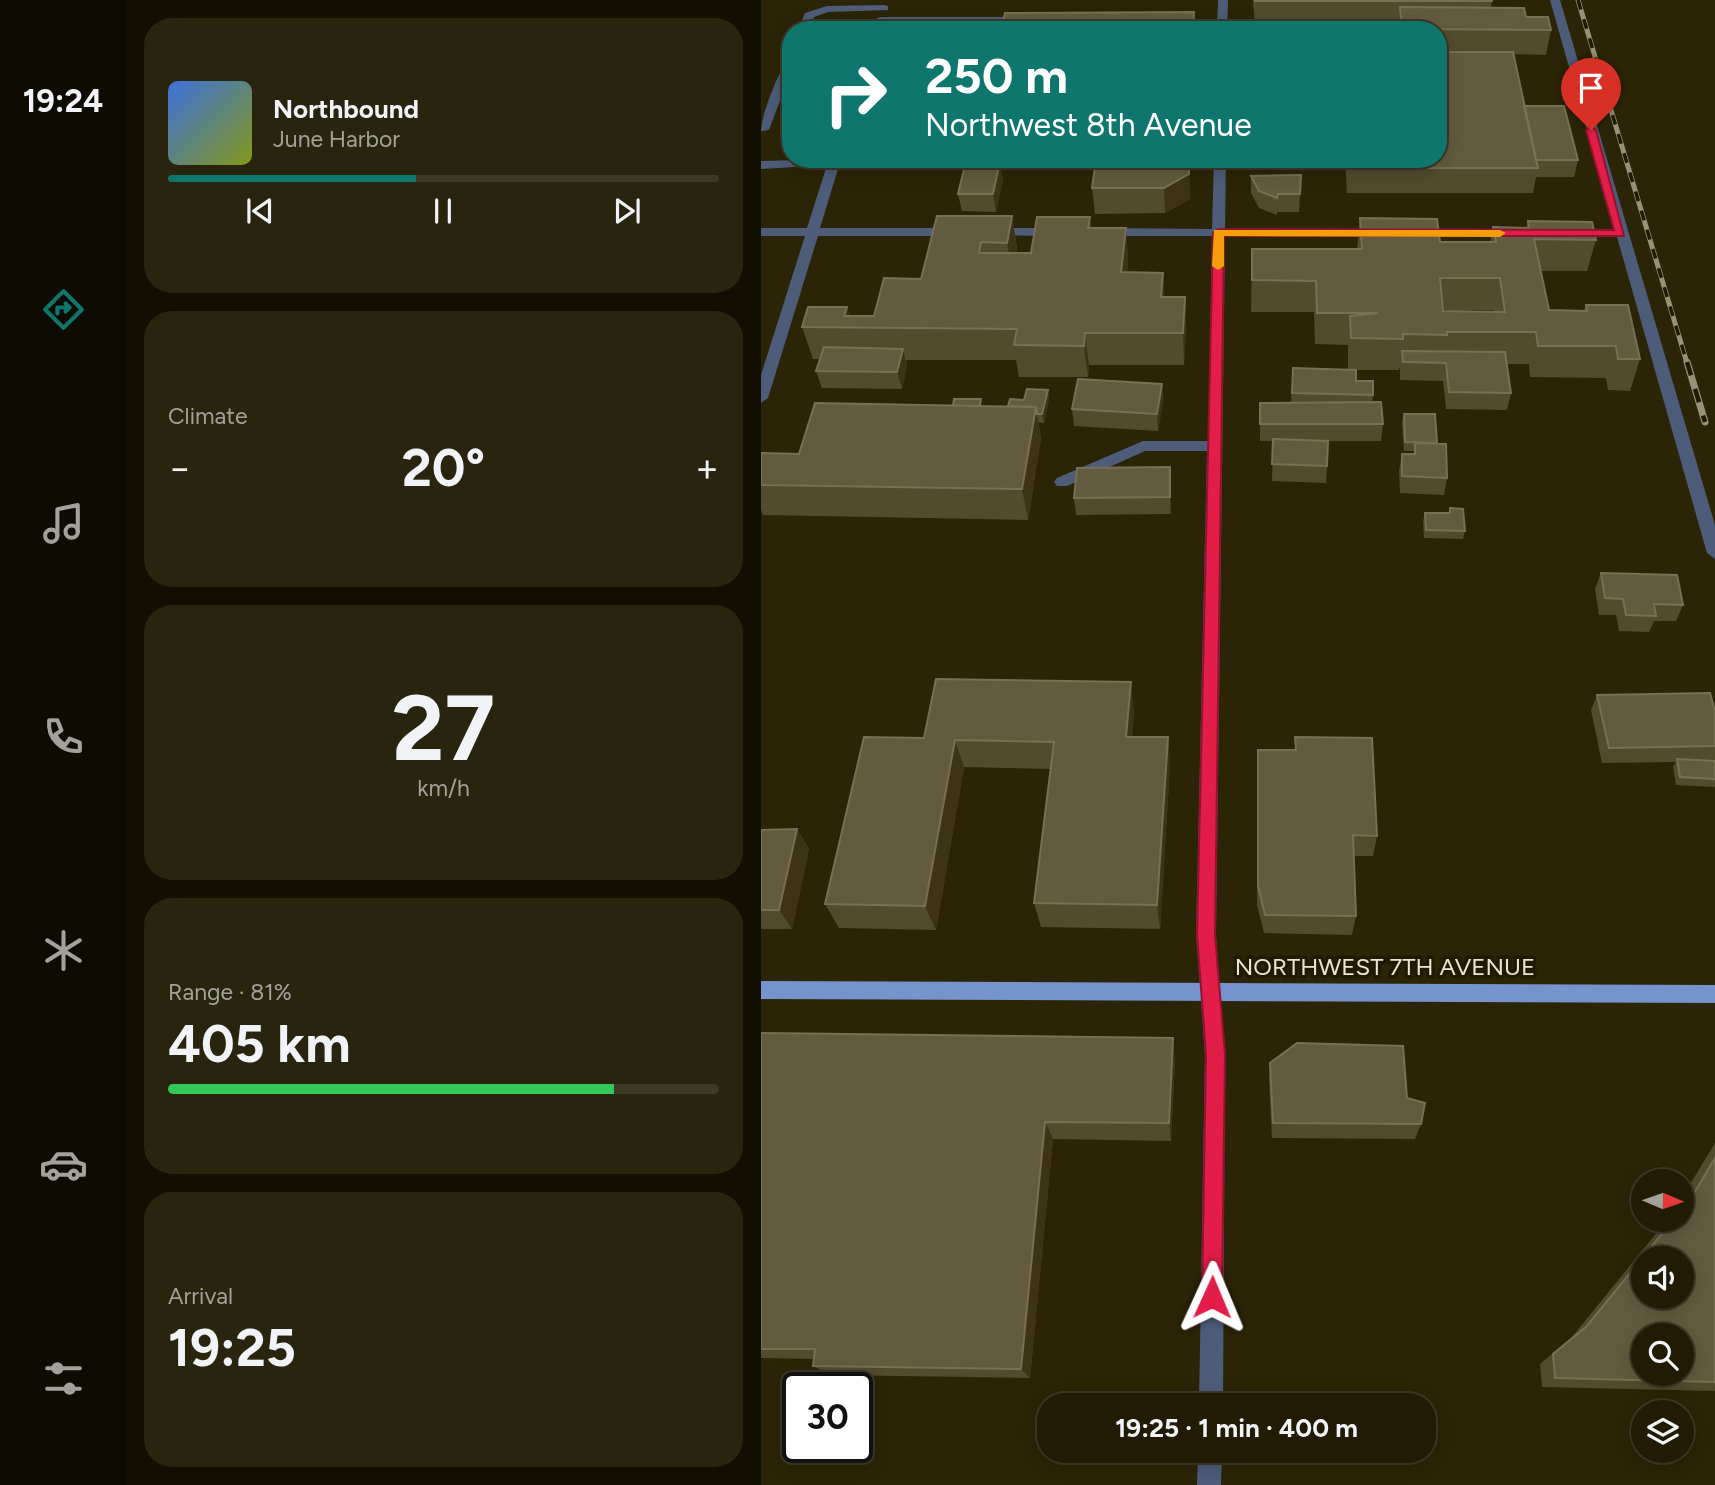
<!DOCTYPE html>
<meta charset="utf-8">
<style>
body{margin:0;font-family:Figtree,sans-serif;background:#29240e;color:#f1f3f6;height:100vh;display:flex;flex-direction:column;font-size:26px;white-space:nowrap}
*{box-sizing:border-box;margin:0}
p{font-size:23px;color:#a2a19a}
.icon{flex:none;width:38px;height:38px;fill:none;stroke:currentColor;stroke-width:2;stroke-linecap:round;stroke-linejoin:round}
.map{position:relative;flex:1;overflow:hidden}
.panel{display:flex;flex-direction:column;gap:18px;padding:18px;background:#120f02;width:635px}
.panel>*{flex:none}
.guide{position:absolute;left:21px;top:21px;width:665px;height:147px;border-radius:28px;box-shadow:0 4px 18px #0003,0 0 0 2px #3e3926;background:#0f766e;color:#fff;overflow:hidden}
.needle{width:46px;rotate:92deg}
.controls{position:absolute;left:870px;top:1169px;display:grid;gap:14px}
.controls a{display:grid;place-items:center;width:63px;height:63px;border-radius:50%;background:#211b04;box-shadow:0 4px 18px #0003,0 0 0 2px #3e3926;font-size:35px}
.speed{position:absolute;left:21px;top:1372px;display:flex;gap:14px;font-size:35px;font-weight:700;text-align:center}
.speed>*{display:grid;place-content:center;width:91px;height:91px;border-radius:50%;background:#211b04;box-shadow:0 4px 18px #0003,0 0 0 2px #3e3926;line-height:1}
.speed .limit{border:4px solid #111;border-radius:10px;background:#fff;color:#111}
.pin{position:absolute;display:grid;place-items:center;width:60px;height:60px;color:#fff;margin:-72px -30px;border-radius:50% 50% 50% 0;rotate:-45deg;box-shadow:0 0 7px #0007}
.pin .icon{rotate:45deg}
.me{position:absolute;width:77px;margin:-38px;rotate:1deg;stroke-linejoin:round;filter:drop-shadow(0 0 5px #0008)}
.turn{display:flex;align-items:center;gap:24px;height:147px;padding:0 28px;font-size:32px}
.turn .icon{width:91px;height:91px;stroke-width:2.5}
.turn b{display:block;font-size:49px;line-height:60px}
.big{font-size:52px;font-weight:700;line-height:1.1}
.panel .card{flex:1;display:flex;flex-direction:column;justify-content:center;gap:10px;min-width:0;padding:0 24px;border-radius:28px;background:#29240e}
.panel .dial{align-items:center;gap:0}
.dial b{font-size:91px;line-height:1}
.song{display:flex;align-items:center;gap:21px}
.cover{width:84px;height:84px;border-radius:10px;background:linear-gradient(135deg,hsl(220 70% 55%),hsl(70 70% 35%))}
.played{height:7px;border-radius:4px;background:linear-gradient(90deg,#0f766e 45%,#3e3926 45%)}
.keys{display:flex;justify-content:space-around;direction:ltr}
.heat{display:flex;justify-content:space-between;align-items:center;font-size:38px;direction:ltr}
.charge{height:10px;border-radius:5px;background:linear-gradient(90deg,#34c759 81%,#3e3926 0)}
.trip{position:absolute;left:276px;top:1393px;width:399px;height:70px;border-radius:28px;background:#211b04;box-shadow:0 4px 18px #0003,0 0 0 2px #3e3926;font-weight:700;line-height:70px;text-align:center}
main{display:flex;flex:1;min-height:0}
.menu{display:flex;flex-direction:column;width:126px;justify-content:space-around;align-items:center;background:#0d0b02;color:#a2a19a}
.menu .icon{width:49px;height:49px}
.menu .current{color:#0f766e}
.menu b{font-size:32px;color:#f1f3f6}
.map>svg:first-child{display:block}
.lines{fill:none;stroke-linecap:round;stroke-linejoin:round}
.minor{fill:#4d5d79;fill-rule:evenodd}
.major{fill:#7594ce;fill-rule:evenodd}
.rail-far1-casing{stroke:#97917a;stroke-width:5}
.rail-casing{stroke:#97917a;stroke-width:7}
.rail-far1{stroke:#221a00;stroke-width:3.5;stroke-dasharray:10;stroke-linecap:butt}
.rail{stroke:#221a00;stroke-width:4.5;stroke-dasharray:14;stroke-linecap:butt}
.wall{fill:#534b2d;fill-rule:evenodd}
.shaded-wall{fill:#3d3416}
.building{fill:#635b3f;stroke:#787056;stroke-width:2;fill-rule:evenodd}
.route{fill:#e11d48;stroke:#92132f;stroke-width:2}
.slow{fill:#f59e0b}
.labels{text-anchor:middle;stroke-width:7;stroke-linejoin:round;paint-order:stroke}
.street-label{font-size:24px;fill:#e9e4d3;stroke:#221a00}
</style>
<main>
<nav class="menu">
<b>19:24</b>
<svg class="icon current" aria-label="directions" viewBox="0 0 24 24"><path d="M12 3l9 9-9 9-9-9zM9 14v-3h6M13 9l2 2-2 2"/></svg>
<svg class="icon" aria-label="music" viewBox="0 0 24 24"><path d="M9 18V5l10-2v13"/><circle cx="6" cy="18" r="3"/><circle cx="16" cy="16" r="3"/></svg>
<svg class="icon" aria-label="phone" viewBox="0 0 24 24"><path d="M5 4h4l2 5-3 2q2 4 5 5l2-3 5 2v4C11 20 4 13 5 4z"/></svg>
<svg class="icon" aria-label="climate" viewBox="0 0 24 24"><path d="M12 3v18M4 7l16 10M4 17L20 7"/></svg>
<svg class="icon" aria-label="car" viewBox="0 0 24 24"><path d="M5 17H2v-5l4-1 3-4h7l3 4 3 1v5h-3M9 17h6M6 11h13"/><circle cx="7" cy="17" r="2"/><circle cx="17" cy="17" r="2"/></svg>
<svg class="icon" aria-label="filters" viewBox="0 0 24 24"><path d="M4 7h16M4 17h16"/><circle cx="9" cy="7" r="2"/><circle cx="15" cy="17" r="2"/></svg>
</nav>
<section class="panel">
<div class="card">
<div class="song"><i class="cover"></i><div><b>Northbound</b><p>June Harbor</p></div></div>
<div class="played"></div>
<div class="keys"><svg class="icon" aria-label="previous" viewBox="0 0 24 24"><path d="M18 5L8 12l10 7zM5 5v14"/></svg><svg class="icon" aria-label="pause" viewBox="0 0 24 24"><path d="M8 5v14M16 5v14"/></svg><svg class="icon" aria-label="next" viewBox="0 0 24 24"><path d="M6 5l10 7-10 7zM19 5v14"/></svg></div>
</div>
<div class="card"><p>Climate</p>
<div class="heat"><a>−</a><b class="big">20°</b><a>+</a></div>
</div>
<div class="card dial"><b>27</b><p>km/h</p></div>
<div class="card"><p>Range · 81%</p><b class="big">405 km</b><div class="charge"></div></div>
<div class="card"><p>Arrival</p><b class="big">19:25</b></div>
</section>
<div class="map">
<svg width="954" height="1485" viewBox="0 0 954 1485">
<rect width="100%" height="100%" fill="#2c2406"/>
<g class="lines">
<path class="minor" d="M457,0H467L466,30H456Z
M789,0H799L954,525V559L946,553L856,237H810L804,233L810,229H854Z
M123,5L127,6V10L67,12L53,17L47,30H37L44,13L66,6Z
M120,17H263L268,20L263,23L116,22V18Z
M30,58V75L26,84H30V90H23L8,130L0,131C0,117 19,64 30,58Z
M80,159L59,228H194L200,232L194,236H57L7,398L0,403V375L44,236H0V228H46L66,165L0,169V161Z
M453,159H465L464,229H621L627,233L621,237L464,236L455,935L464,1054L462,1405H438L444,1054L435,935L446,451H384L306,486H296L293,482L296,478L382,441H447L451,236H341L335,232L341,228L451,229Z
M229,228H296L302,232L296,236L225,235V229Z
M656,229H754L760,233L754,237L652,236V230Z
M437,1451H461L460,1485H436Z"/>
<path class="major" d="M0,981L954,985V1003L0,999Z"/>
<g class="rail-far1-casing">
<path id="rail-far1" d="M817,0L926,363"/>
</g>
<g class="rail-casing">
<path id="rail" d="M926,362L944,422"/>
</g>
<use href="#rail-far1" class="rail-far1"/>
<use href="#rail" class="rail"/>
</g>
<path class="wall" d="M492,0H731L730,8L765,17L790,30L785,55L752,54L763,106L817,160L813,177H775L772,193H586L584,159H677V30H494Z
M152,159H204L152,160Z
M335,159L429,199L404,213L334,214L331,188Z
M540,175L538,212H516V215L498,208L490,193V176Z
M242,179L235,212L201,211L197,194Z
M251,216L256,248L255,253H270L329,217L330,228H365L367,260L366,273L404,297H424L425,329L423,365H328L327,377H258L255,360H145L146,366L141,389L61,388L55,371L59,359H52L41,327L86,307L88,316H113L160,279Z
M599,218L679,242H729L732,227L765,228L767,221L835,240L826,271H780L788,310L823,311L825,305L879,359L869,391L847,390L845,378L769,377L768,364H746L750,393L746,410L685,409L682,381L639,380V366L638,370H588L595,381L612,395L611,402L622,424L620,441H557L566,466L565,483L511,481L512,441H499V403H530L532,368L587,370V345L554,344L553,312H490L491,249H596ZM682,310H733V312L682,311Z
M401,384L402,401L397,431L313,426L311,409Z
M287,390L288,398L283,423L277,422L280,438L267,520L2,515L0,510V453L38,454L221,406H247Z
M643,414H674L676,444L686,478L683,495L639,493L638,471L641,454H652L653,451H643L641,422Z
M409,467L410,514L315,515L313,498Z
M689,508L704,531L702,539L663,538L662,521L664,513H688Z
M840,573L922,605L915,621H893L888,632L858,631L855,615H838L834,589Z
M836,695L954,711V787L915,785L912,767L915,762L841,763L830,710Z
M373,710L371,737H407L409,765L399,929L280,927L273,903L289,769L203,767L175,930L78,928L64,904L163,738Z
M534,737L616,836L612,856H592L595,916L591,935L503,933L496,905V772L534,750Z
M36,829L48,849L31,929H0V830Z
M0,1033L414,1058L410,1141L292,1139L269,1378L70,1375L52,1366L53,1359L0,1358Z
M509,1063L646,1098L660,1124L654,1139L511,1138L508,1079Z
M954,1143V1391L781,1387L779,1364L811,1337L906,1220H920V1199Z"/>
<path class="shaded-wall" d="M428,159H429V199L404,213L403,188Z
M239,161L242,179L235,212L232,194Z
M251,216L256,248L252,274L246,243Z
M365,228L367,260L363,304L360,272Z
M402,273L404,305L400,297Z
M424,297L425,329L423,365L422,333Z
M86,307L92,328L83,316Z
M324,333L328,365L327,377L323,346Z
M142,349L146,366L141,389L136,372Z
M401,384L402,401L397,431L396,414Z
M287,390L288,398L283,423L281,414Z
M275,407L280,438L267,520L261,489Z
M409,467L410,484V514L409,497Z
M370,682L373,710L368,764L365,737Z
M407,737L409,765L399,929L396,905Z
M194,740L203,767L175,930L164,906Z
M36,829L48,849L31,929L18,910Z
M412,1038L414,1058L410,1141L408,1123Z
M284,1122L292,1139L269,1378L260,1369Z"/>
<path class="building" d="M494,0H731V1H494Z
M639,7L763,8L765,17H787L790,30L641,29Z
M433,12L432,30H240L244,13Z
M571,24H637L638,30H571Z
M677,52H752L777,168H588L587,159H677Z
M763,106H803L817,160H775Z
M335,159H428V174L403,188H331Z
M205,161H239L232,194H197Z
M540,175L539,194H517L516,198L498,191L490,176Z
M176,216H251L246,243L220,242L218,253H270L276,217H329L327,228H365L360,272L402,273L400,297H424L422,333H324L323,346L253,345L256,329L41,327L47,307H86L83,316H113L123,278L160,279Z
M599,218L676,219L679,242H735L732,227L768,228L767,221L831,222L835,240L773,239L788,310L826,311L825,305H867L879,359H857L855,346H777L775,332H686V335L642,334V339L590,338L589,316L617,313H556L555,281L491,280V249H601ZM679,278H739L744,312L682,311Z
M63,347L142,349L136,372L55,371Z
M641,351L744,352L750,393L688,392L685,363L642,362Z
M532,368L595,370V381H612V395L531,393Z
M317,379L401,384L396,414L311,409Z
M266,389L287,390L281,414H276L275,407L247,406L249,399L263,400Z
M193,399H220L219,406H192Z
M620,402L622,424H499V403Z
M54,403L275,407L261,489L0,485V453L38,454Z
M643,414H674L676,443L644,442Z
M512,439L567,441L566,466L511,464Z
M654,443L685,444L686,478L641,476V454H654Z
M409,467V497L313,498L316,468Z
M689,508L702,509L704,531L665,530L664,513H689Z
M840,573L916,575L922,605L893,604L895,616L865,615L862,599L844,598Z
M175,679L370,682L365,737H407L396,905L273,903L293,742L194,740L164,906L64,904L103,737L163,738Z
M949,693L954,711V746L848,748L836,695Z
M534,737L611,738L616,836L592,835L595,916L504,915L497,886V750H535Z
M916,759L954,761V779L919,777Z
M36,829L18,910H0V830Z
M0,1033L412,1038L408,1123L284,1122L260,1369L52,1366L54,1349H0Z
M536,1043L642,1046L646,1098L664,1103L660,1124L512,1123L509,1063Z
M954,1158V1382L794,1378L792,1354L826,1326L912,1220H920V1209L932,1195ZM882,1258H920V1297H882ZM882,1335H920V1374H882Z"/>
<path class="route" d="M830,126L835,130L863,236H463L454,935L464,1054L461,1297L458,1305L451,1308L444,1305L441,1297L445,1054L436,935L452,233L457,229L853,230L825,130Z"/>
<path class="slow" d="M453,230H739L745,233L739,237L463,236V266L457,270L451,266Z"/>
<g class="labels">
<g class="street-label">
<text x="624" y="975">NORTHWEST 7TH AVENUE</text>
</g>
</g>
</svg>
<div class="controls">
<a><svg class="needle" viewBox="-14 -14 28 28"><path d="M0-13l5 13h-10z" fill="#e53935"/><path d="M0 13l5-13h-10z" fill="#a2a19a"/></svg></a>
<a><svg class="icon" aria-label="sound" viewBox="0 0 24 24"><path d="M4 9h4l5-4v14l-5-4H4zM17 9q2 3 0 6"/></svg></a>
<a><svg class="icon" aria-label="search" viewBox="0 0 24 24"><circle cx="10" cy="10" r="6"/><path d="M15 15l6 6"/></svg></a>
<a><svg class="icon" aria-label="layers" viewBox="0 0 24 24"><path d="M12 4l9 5-9 5-9-5zM3 14l9 5 9-5"/></svg></a>
</div>
<div class="speed"><div class="limit">30</div></div>
<div class="pin" style="left:830px;top:130px;background:#d93025"><svg class="icon" aria-label="arrive" viewBox="0 0 24 24"><path d="M6 21V4h12l-3 4 3 4H6"/></svg></div>
<svg class="me" style="left:451px;top:1297px" viewBox="-20 -20 40 40"><path d="M0-17L14 15 0 8-14 15z" fill="#e11d48" stroke="#fff" stroke-width="4"/></svg>
<div class="trip">19:25 · 1 min · 400 m</div>
<div class="guide">
<div class="turn"><svg class="icon" aria-label="right" viewBox="0 0 24 24"><path d="M7 20v-9h11M14 6l5 5-5 5"/></svg><div><b>250 m</b>Northwest 8th Avenue</div></div>
</div>
</div>
</main>
